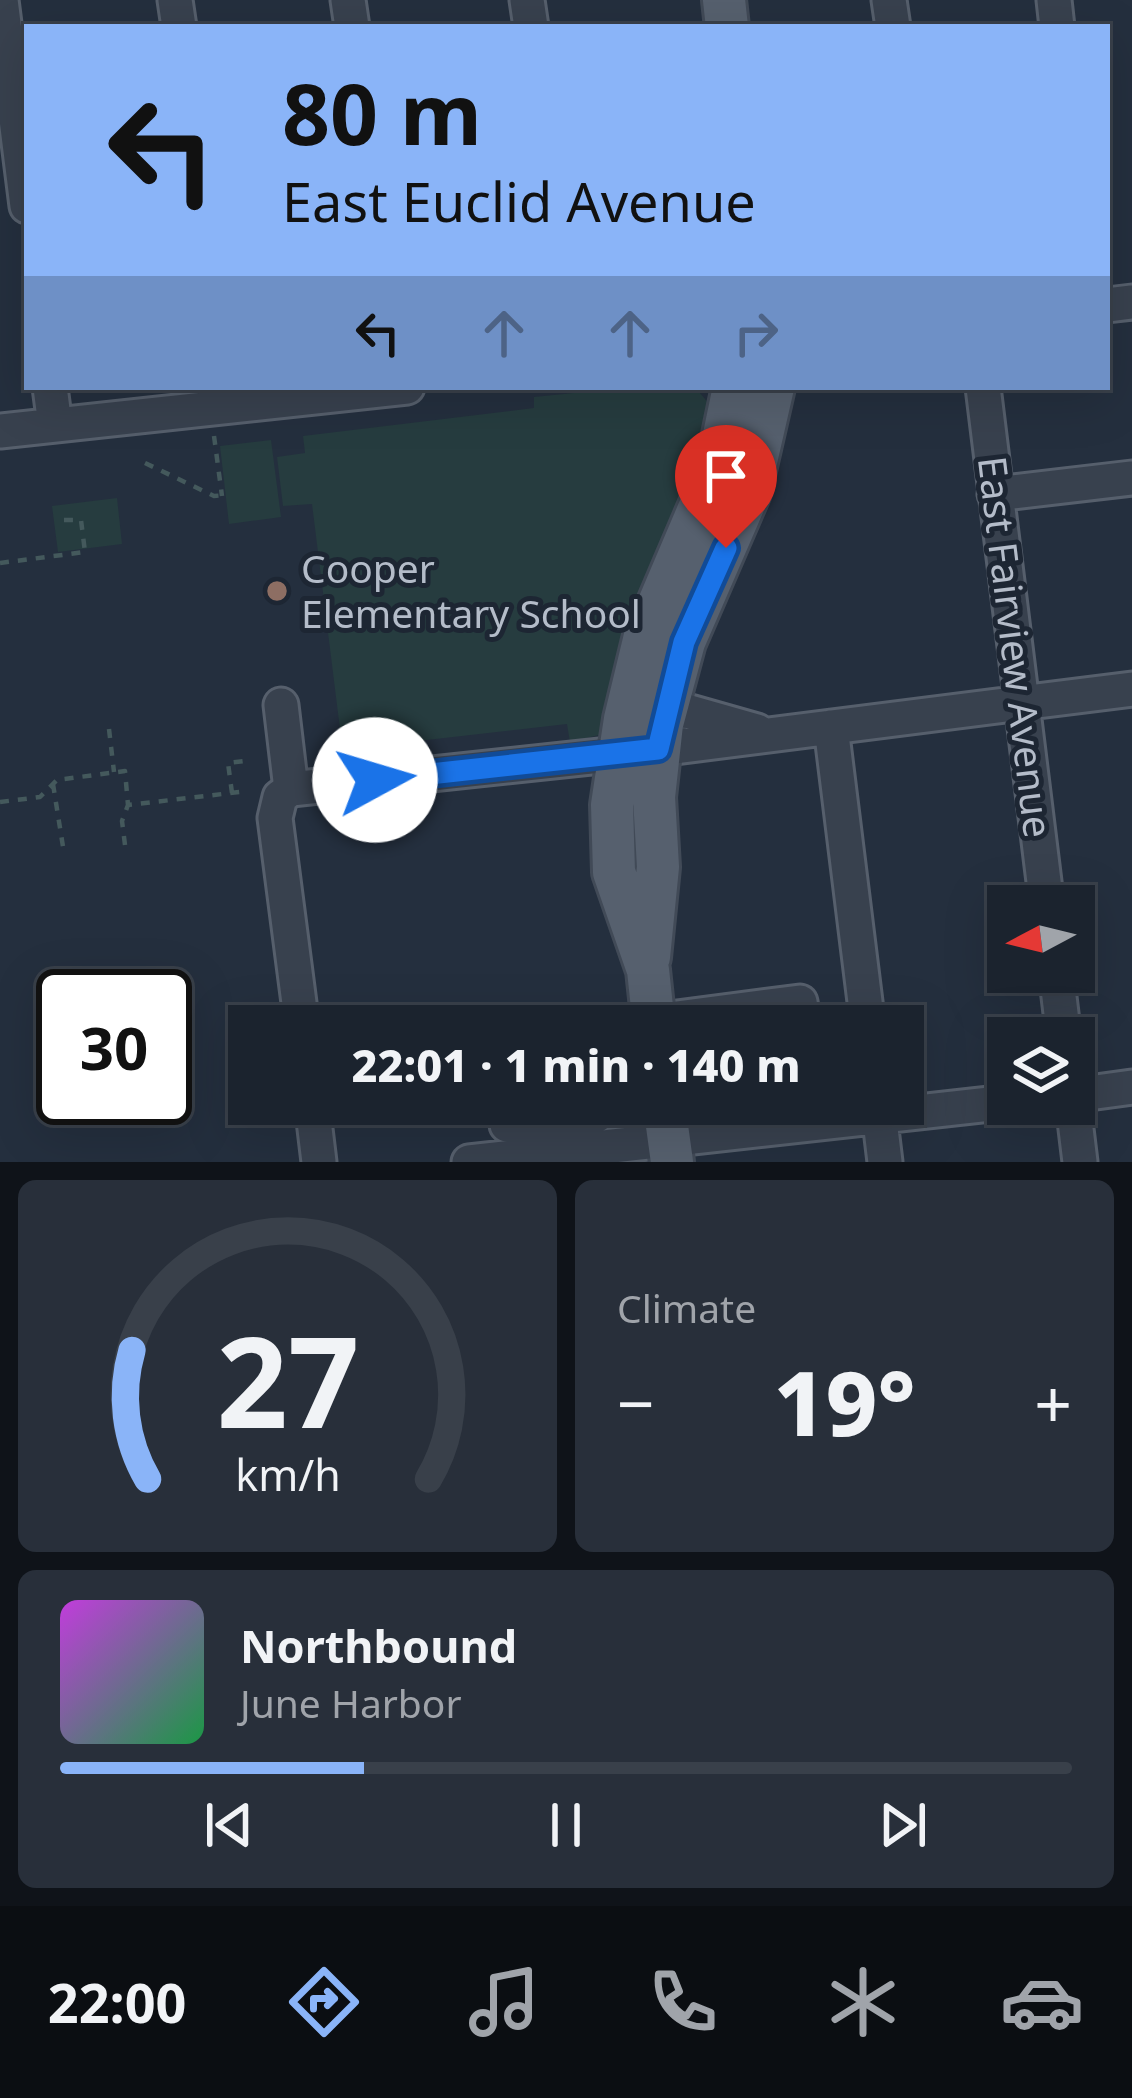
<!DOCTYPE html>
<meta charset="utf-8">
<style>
body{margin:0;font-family:"Noto Sans",sans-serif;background:#282f3a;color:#f1f3f6;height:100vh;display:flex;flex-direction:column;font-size:45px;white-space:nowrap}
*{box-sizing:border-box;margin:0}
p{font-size:39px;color:#a0a4aa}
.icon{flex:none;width:66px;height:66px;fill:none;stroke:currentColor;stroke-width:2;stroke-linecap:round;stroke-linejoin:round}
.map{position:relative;height:1162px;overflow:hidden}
.panel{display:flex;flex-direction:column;gap:18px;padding:18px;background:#0f1319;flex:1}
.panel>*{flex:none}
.banner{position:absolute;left:24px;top:24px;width:1086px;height:366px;border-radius:0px;box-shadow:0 12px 48px #0002,0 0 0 3px #39404a;background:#8ab4f8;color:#111;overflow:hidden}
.needle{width:78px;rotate:263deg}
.buttons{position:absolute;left:987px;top:885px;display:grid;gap:24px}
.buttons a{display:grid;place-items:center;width:108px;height:108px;border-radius:0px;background:#1b232e;box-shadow:0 12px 48px #0002,0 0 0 3px #39404a;font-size:60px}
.speed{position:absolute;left:36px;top:969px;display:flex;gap:24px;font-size:60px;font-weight:700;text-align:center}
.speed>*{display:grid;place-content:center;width:156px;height:156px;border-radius:50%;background:#1b232e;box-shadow:0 12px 48px #0002,0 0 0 3px #39404a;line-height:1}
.speed .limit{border:6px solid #111;border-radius:18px;background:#fff;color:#111}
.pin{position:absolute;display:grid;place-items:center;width:102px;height:102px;color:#fff;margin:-123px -51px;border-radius:50% 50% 50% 0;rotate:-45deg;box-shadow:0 0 12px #0007}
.pin .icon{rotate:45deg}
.me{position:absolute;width:132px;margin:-66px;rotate:84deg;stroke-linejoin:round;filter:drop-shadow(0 0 9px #0008)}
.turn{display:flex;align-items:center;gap:42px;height:252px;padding:0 60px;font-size:54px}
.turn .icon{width:156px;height:156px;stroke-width:2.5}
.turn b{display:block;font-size:84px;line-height:102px}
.lanes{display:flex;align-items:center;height:114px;padding:0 60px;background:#0003;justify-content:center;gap:60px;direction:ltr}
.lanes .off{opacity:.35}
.big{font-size:90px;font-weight:800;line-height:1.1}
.panel .tile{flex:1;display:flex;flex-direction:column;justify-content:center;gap:18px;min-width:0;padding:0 42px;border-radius:18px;background:#282f3a}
.panel .dial{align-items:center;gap:0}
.dial svg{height:312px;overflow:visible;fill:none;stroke:#39404a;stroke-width:7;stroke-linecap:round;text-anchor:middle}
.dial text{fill:#f1f3f6;stroke:none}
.song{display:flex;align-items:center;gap:36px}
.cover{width:144px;height:144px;border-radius:18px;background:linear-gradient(135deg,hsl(290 70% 55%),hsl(140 70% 35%))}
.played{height:12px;border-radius:6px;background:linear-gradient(90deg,#8ab4f8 30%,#39404a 30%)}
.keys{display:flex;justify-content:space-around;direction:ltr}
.heat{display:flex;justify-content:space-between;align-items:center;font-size:66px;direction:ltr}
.panel .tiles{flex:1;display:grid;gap:18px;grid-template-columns:1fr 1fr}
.tile:last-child{grid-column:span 2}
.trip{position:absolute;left:228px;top:1005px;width:696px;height:120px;border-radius:0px;background:#1b232e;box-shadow:0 12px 48px #0002,0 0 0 3px #39404a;font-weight:800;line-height:120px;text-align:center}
.tab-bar{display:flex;height:192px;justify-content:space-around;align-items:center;background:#0b0e12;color:#a0a4aa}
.tab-bar .icon{width:84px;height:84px}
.tab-bar .on{color:#8ab4f8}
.tab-bar b{font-size:54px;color:#f1f3f6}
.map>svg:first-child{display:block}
.green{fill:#263c3f}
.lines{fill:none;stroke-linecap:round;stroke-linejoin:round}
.minor-casing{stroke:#565f6c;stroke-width:39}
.major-casing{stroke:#414a57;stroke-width:48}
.path{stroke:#44595c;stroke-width:4.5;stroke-dasharray:9 9;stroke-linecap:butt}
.minor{stroke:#38414e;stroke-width:33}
.major{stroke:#56606e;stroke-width:42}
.route-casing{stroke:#114b97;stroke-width:30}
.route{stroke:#1a73e8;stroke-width:21}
.education-dot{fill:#8d6e63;stroke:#1d2633;stroke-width:4.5}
.labels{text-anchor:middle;stroke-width:10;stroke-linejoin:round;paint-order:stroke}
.poi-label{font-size:39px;fill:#b4bcc9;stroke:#1d2633;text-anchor:start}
.street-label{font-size:39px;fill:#b4bcc9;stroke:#1d2633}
</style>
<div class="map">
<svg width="1132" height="1162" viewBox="0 0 1132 1162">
<rect width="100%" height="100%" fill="#242f3e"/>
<path class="green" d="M633,387H695L710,405L711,420L599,735L570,742L567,724L374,746L342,745L312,504L283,506L277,457L305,453L303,436L534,408V397Z
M271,440L281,517L229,524L220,446Z
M117,498L122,544L58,552L52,506Z"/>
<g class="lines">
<g class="minor-casing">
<path id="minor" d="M1,0L27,206
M175,0L179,27
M348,0L352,27
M527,0L531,27
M889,0L893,27
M1054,0L1057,27
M1107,305L1132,302
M50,387L55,425
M983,387L1047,906
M0,431L407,387
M995,494L1132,478
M671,686L675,702L683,710L757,731
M281,705L291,789
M831,727L868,1026
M1056,972L1064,1038
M654,1021L800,1002L804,1026
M302,1026L275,818L280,797L291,789L619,754L1132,689
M1074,1095L1132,1087
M312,1104L319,1162
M505,1104L507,1125L597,1115L608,1104
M878,1104L885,1162
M1073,1104L1080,1162
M469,1162L1008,1102"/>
</g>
<g class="major-casing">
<path id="major" d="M724,0L727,27
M649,957L658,867L654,797L662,724L684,642L749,492L773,387
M654,1026L648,970L614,872L612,805L625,719L645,636L708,488L723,440L734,387
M664,1104L672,1162"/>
</g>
<path class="path" d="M214,436L222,496
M145,463L214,496L226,495
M0,563L85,552L81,520H64
M109,729L114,772
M53,784L64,853
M232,793L228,763L245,761
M0,802L40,797L57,780L125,771L128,805L248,791
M125,845L122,821L128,805"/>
<use href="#minor" class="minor"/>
<use href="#major" class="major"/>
</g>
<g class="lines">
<g class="route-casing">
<path id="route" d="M375,780L658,749L684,642L726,548"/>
</g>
<use href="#route" class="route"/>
</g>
<circle class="education-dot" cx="277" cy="591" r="12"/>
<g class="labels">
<g class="poi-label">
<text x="301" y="583">Cooper<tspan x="301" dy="45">Elementary School</tspan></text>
</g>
<g class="street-label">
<text transform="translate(1015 647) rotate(83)" y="14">East Fairview Avenue</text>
</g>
</g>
</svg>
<div class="buttons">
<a><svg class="needle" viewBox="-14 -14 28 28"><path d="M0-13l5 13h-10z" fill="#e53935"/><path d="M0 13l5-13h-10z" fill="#a0a4aa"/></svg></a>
<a><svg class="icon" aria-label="layers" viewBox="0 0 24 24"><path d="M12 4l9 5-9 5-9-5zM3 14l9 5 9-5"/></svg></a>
</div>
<div class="speed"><div class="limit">30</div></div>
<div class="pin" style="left:726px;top:548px;background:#d93025"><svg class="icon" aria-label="arrive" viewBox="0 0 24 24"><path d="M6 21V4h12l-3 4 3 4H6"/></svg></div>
<svg class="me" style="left:375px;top:780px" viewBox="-20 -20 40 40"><circle r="19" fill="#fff"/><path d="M0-13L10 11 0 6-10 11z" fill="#1a73e8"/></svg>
<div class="trip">22:01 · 1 min · 140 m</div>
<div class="banner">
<div class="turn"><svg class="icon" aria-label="left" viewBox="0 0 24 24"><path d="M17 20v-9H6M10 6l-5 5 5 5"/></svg><div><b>80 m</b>East Euclid Avenue</div></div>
<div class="lanes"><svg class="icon" aria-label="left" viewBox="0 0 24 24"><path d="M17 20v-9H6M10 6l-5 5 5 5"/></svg><svg class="icon off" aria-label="ahead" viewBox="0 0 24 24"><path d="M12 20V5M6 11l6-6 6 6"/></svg><svg class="icon off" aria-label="ahead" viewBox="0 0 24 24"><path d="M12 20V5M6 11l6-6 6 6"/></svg><svg class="icon off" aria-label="right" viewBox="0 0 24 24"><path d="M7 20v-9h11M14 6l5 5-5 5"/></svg></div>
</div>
</div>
<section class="panel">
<div class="tiles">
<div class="tile dial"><svg viewBox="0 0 100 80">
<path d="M14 69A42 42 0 1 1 86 69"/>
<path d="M14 69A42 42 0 0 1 10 36" stroke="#8ab4f8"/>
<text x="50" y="56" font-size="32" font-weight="700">27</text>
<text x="50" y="72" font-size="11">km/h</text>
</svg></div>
<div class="tile"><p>Climate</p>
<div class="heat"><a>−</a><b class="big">19°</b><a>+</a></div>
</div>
<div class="tile">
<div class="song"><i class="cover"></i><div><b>Northbound</b><p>June Harbor</p></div></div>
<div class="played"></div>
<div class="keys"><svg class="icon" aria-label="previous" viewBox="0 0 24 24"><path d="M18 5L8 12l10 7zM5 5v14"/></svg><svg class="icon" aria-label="pause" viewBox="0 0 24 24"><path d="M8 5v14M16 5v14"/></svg><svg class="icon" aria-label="next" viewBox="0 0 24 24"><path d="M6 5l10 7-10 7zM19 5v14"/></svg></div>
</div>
</div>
</section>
<nav class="tab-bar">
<b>22:00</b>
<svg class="icon on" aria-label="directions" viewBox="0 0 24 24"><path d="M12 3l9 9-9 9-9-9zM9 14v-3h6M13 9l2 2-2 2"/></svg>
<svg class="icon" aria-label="music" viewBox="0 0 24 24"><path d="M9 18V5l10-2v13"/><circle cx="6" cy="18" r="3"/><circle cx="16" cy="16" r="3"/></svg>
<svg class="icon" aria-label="phone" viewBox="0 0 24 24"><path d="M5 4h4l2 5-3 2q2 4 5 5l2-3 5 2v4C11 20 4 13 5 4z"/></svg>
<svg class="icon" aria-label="climate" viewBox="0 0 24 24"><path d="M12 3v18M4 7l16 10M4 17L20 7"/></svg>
<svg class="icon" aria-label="car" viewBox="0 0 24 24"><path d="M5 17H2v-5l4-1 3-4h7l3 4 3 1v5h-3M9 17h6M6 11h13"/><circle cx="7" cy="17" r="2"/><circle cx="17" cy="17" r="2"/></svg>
</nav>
